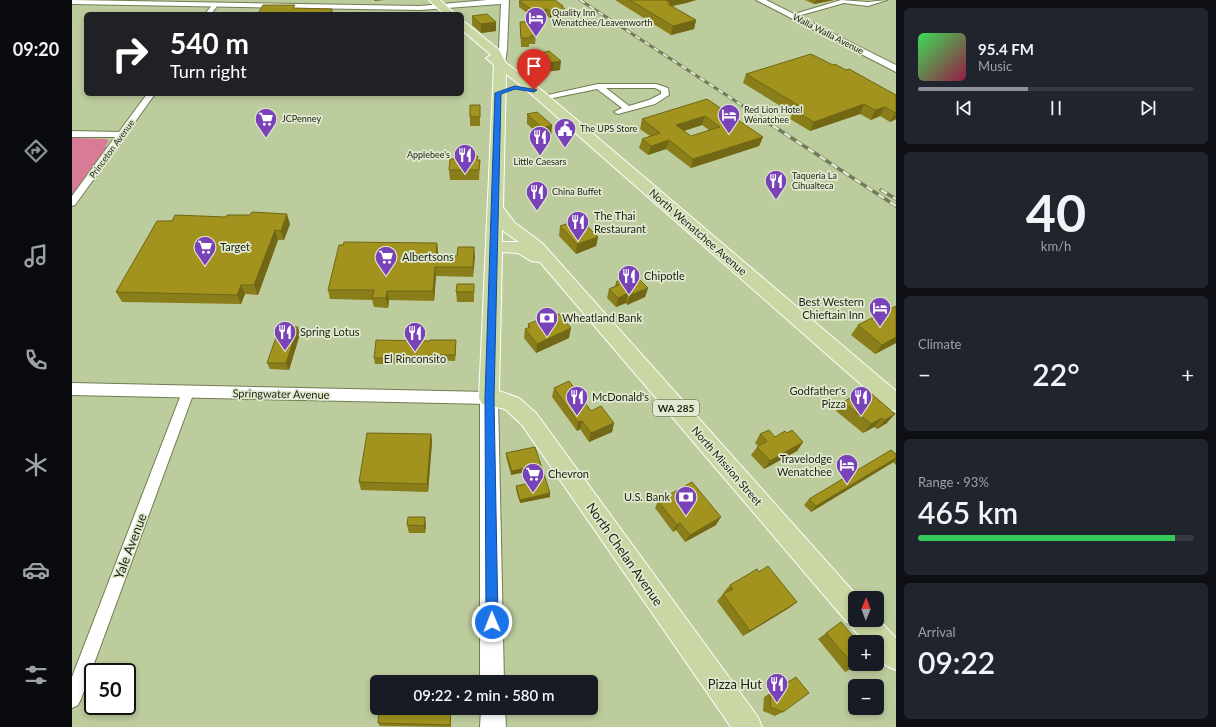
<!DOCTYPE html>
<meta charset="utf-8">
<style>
body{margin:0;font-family:Lato,sans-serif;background:#20242c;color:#f1f3f6;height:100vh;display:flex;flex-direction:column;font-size:15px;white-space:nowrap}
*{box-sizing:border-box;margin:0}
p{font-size:13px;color:#9ea1a6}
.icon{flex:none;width:22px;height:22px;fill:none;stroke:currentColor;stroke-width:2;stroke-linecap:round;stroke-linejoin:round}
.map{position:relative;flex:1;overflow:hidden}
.sheet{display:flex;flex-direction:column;gap:8px;padding:8px;background:#0d0f14;width:320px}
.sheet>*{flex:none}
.hud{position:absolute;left:12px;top:12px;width:380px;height:84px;border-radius:6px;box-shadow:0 2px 6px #0003;background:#202124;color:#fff;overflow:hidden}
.needle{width:26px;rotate:1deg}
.tools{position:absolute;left:776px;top:591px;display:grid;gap:8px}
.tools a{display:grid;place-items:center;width:36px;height:36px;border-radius:6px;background:#171b24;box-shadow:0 2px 6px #0003;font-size:20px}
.speed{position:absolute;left:12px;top:663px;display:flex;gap:8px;font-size:20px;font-weight:700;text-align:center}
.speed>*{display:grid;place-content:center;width:52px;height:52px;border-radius:50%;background:#171b24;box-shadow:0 2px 6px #0003;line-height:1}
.speed .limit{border:2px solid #111;border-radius:6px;background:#fff;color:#111}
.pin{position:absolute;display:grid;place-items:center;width:34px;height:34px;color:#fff;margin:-41px -17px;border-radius:50% 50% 50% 0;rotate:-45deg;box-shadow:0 0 4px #0007}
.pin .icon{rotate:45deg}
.me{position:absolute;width:44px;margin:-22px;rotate:359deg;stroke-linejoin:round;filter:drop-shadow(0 0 3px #0008)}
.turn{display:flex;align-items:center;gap:14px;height:84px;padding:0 20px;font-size:18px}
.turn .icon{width:52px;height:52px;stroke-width:2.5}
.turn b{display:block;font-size:28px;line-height:34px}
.big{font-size:30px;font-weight:600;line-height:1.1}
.sheet .widget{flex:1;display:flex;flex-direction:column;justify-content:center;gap:6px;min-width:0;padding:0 14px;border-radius:6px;background:#20242c}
.sheet .dial{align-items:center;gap:0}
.dial b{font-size:52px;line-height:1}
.song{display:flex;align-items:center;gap:12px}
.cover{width:48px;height:48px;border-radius:6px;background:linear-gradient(135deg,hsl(130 70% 55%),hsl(340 70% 35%))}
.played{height:4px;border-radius:2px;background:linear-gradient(90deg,#8c9099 40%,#363941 40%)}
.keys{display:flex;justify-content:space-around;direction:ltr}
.heat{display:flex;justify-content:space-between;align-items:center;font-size:22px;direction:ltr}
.charge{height:6px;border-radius:3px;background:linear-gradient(90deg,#34c759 93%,#363941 0)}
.trip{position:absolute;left:298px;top:675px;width:228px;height:40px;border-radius:6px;background:#171b24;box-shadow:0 2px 6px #0003;font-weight:600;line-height:40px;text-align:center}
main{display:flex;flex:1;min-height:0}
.dock{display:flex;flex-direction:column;width:72px;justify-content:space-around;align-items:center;background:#090b0e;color:#9ea1a6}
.dock .icon{width:28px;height:28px}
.dock .current{color:#8c9099}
.dock b{font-size:18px;color:#f1f3f6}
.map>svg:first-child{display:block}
.green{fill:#d97a96}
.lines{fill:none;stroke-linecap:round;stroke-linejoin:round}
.minor-casing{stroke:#707d51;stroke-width:2}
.tertiary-casing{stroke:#707d51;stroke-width:2}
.secondary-casing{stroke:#707d51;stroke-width:2}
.primary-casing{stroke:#fff;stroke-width:2}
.minor{fill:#fff;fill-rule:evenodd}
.tertiary{fill:#fff;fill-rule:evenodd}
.secondary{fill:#fff;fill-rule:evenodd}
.primary{fill:#c8d7a3;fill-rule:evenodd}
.rail-far1-casing{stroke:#717c5a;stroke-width:3}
.rail-casing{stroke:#717c5a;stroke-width:3.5}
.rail-far1{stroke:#e1e9d1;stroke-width:2;stroke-dasharray:5.5;stroke-linecap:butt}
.rail{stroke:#e1e9d1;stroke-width:2.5;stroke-dasharray:7;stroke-linecap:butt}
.wall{fill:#8a7e1a;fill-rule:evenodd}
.shaded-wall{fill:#716715}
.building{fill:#a1931e;stroke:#716715;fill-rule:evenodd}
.route{fill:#1a73e8;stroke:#114b97}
.labels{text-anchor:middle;stroke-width:3.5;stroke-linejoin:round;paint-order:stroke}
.far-poi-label{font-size:9px;fill:#1c210f;stroke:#e1e9d1;text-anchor:start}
.far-street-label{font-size:9px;fill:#1c210f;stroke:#e1e9d1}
.shield{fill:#e1e9d1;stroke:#575d49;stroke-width:1}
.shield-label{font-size:10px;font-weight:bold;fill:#1c210f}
.poi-label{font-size:11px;fill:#1c210f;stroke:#e1e9d1;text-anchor:start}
.street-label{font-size:11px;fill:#1c210f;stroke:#e1e9d1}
.near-street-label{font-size:13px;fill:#1c210f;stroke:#e1e9d1}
.near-poi-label{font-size:13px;fill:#1c210f;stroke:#e1e9d1;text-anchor:end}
</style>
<main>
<nav class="dock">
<b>09:20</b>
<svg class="icon current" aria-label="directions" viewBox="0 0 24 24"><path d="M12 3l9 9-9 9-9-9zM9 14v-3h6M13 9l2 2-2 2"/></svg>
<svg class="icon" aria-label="music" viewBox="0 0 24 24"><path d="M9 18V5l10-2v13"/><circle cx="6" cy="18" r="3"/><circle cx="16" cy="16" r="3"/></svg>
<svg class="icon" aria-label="phone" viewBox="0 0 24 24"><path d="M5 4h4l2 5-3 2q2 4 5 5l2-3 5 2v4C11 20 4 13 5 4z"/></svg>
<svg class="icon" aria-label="climate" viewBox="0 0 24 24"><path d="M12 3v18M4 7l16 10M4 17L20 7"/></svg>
<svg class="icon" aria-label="car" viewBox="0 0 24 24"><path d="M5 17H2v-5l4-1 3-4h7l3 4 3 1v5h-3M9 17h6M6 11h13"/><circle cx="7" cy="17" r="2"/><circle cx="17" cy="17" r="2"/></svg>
<svg class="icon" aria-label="filters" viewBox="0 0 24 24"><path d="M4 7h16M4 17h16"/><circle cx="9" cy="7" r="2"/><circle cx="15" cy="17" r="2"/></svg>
</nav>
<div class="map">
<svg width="824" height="727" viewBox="0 0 824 727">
<rect width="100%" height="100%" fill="#bdcc9d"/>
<path class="green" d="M0,138L34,139L37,141L33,146L35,147L0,195Z"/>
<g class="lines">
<g class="minor-casing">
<path id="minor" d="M769,0L796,2L815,0L796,6L772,3L719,18L716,16Z
M141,4L146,5L139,14H133Z
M526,84H584L596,88L597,95L583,104L546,114L542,112L550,108L525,89L471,100L467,98L471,96ZM534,88H583L589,91V94L577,100L557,106Z
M75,94H83L3,205L0,206V196L43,137H0V131L47,132Z
M116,387L120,388L122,392L9,699L6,705L0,708V677L110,392L112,388Z"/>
</g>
<g class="tertiary-casing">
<path id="tertiary" d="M0,0L348,6L415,0H437L435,49L433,63L428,66L425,65L423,63L427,49L429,4L348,10L0,4Z
M684,0H694L824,65V72Z
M0,383L417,392L423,394L425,398L423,402L417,404L0,395Z"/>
</g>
<g class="secondary-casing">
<path id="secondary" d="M417,391L423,393L426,398L432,682H408V398L411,393Z
M409,708H433L434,727H408Z"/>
</g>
<g class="primary-casing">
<path id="primary" d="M357,0H368L383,14H372Z
M390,22L394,23L427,50L434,63L466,87L824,391V411L817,409L458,93L434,74L431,207L443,223L470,243L787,598H783V620H805V618L824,638V670L815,666L805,656V642H793L781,629L778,623L774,621L468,262L459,261L446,253L430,252L427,391L447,398L464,413L686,717L690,727H659L450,425L433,409L410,404L407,398L422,65L414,58L419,55L418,54L390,30ZM430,229L431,231L447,242H430Z"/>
</g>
<use href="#minor" class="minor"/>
<use href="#tertiary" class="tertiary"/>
<use href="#secondary" class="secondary"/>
<use href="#primary" class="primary"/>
<g class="rail-far1-casing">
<path id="rail-far1" d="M508,0L691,119"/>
</g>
<g class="rail-casing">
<path id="rail" d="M689,118L824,206
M809,190L824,199"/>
</g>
<use href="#rail-far1" class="rail-far1"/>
<use href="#rail" class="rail"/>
</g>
<path class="wall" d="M543,0H624L614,3L600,6H599L624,20L622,29L599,35Z
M733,0H762L742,4Z
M447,1L491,8L493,9L492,15L478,18L474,15L462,18L447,7Z
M400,16L424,22V31L409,33L400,25Z
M448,22L464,36L463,44H457V47H449Z
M477,51L488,70L473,72L470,70L458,73L451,67V58Z
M761,65L824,95V119L818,122L808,116L799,120L788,114L738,131L718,119L720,113L671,83L674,74Z
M635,99L691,137L687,146L619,168L594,149L576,155L567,148L570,139L578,136L568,129L570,119ZM630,125L637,130L619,136L612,131Z
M408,105V126H398V117Z
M455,114L480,125L479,135L470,137L455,124Z
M406,160H408L407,180H378L377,170Z
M100,221L218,224L212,240H206L186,295L173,294L169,304L50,302L44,292Z
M488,226L514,228L526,237L524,246L504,254L487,236Z
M365,243L366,255L385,256L402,247L401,277L364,276L362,301L317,300L316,308L302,307L300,300L258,299L256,290Z
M544,282L576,288L573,297L555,305L554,303L544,307L535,298L537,289L543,286Z
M402,284V302H385L384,292Z
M824,306V343L803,354L779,335L786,325Z
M456,324L497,338L464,353L452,338L453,329L456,328Z
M228,334L217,370L198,369L195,363Z
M384,346L383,361L357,360V364H303L302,358Z
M482,388L519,411L542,423L540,432L517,442L508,429L505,431L480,397Z
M794,389L815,423L805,429L802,427L791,433L764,411L771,402Z
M715,433L731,442L725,451L692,469L679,455L686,446L683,443L688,434L703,437Z
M359,434L360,442L356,492L289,490L287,482Z
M463,447L478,497L448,503L444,490V486L457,484L453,472L439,475L434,457V453Z
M824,454V465L821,462L739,512L732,505L737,499Z
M586,501L644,525L613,542L604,530L601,532L583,508Z
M335,525H354L353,533H337Z
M687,572L725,602L717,608L671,636L645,601L651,594L653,593L652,592L658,585Z
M769,622L783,667L773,672L746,639Z
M724,677L711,712L703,716L691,711L692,697Z
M379,708V727L308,726L306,723Z"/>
<path class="shaded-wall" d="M302,0H312L303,1Z
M592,0H624L614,3L600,6L598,12Z
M744,0H762L742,4Z
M489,6H491V9H493L492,15L478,18L479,12Z
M260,9L261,14H258Z
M475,9L474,15L462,18L463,12Z
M624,20L622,29L599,35L601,26Z
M424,22V31L409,33V24Z
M471,61L470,70L458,73V64Z
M489,61L488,70L473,72L474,63Z
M792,104L788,114L738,131L742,122Z
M813,107L808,116L799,120L803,110Z
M824,112V119L818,122L823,113Z
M633,116L630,125L602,134L604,125Z
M480,125L479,135L470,137V128Z
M691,137L687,146L619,168L621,159Z
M597,140L594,149L576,155L579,146Z
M215,214L218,224L212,240L209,231Z
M203,230L206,240L186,295L182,285Z
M526,237L524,246L504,254L505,244Z
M365,243L366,252L365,265L364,255Z
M402,247L403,257L401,277V267Z
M363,267L364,276L362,301L361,291Z
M169,285L173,294L169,304L165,295Z
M576,288L573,297L555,305L558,295Z
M315,291L317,300L316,308L314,298Z
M556,293L554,303L544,307L546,298Z
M226,327L228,334L217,370L214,363Z
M499,328L497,338L464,353L465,344Z
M824,337V343L803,354L810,345Z
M384,340V346L383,361V355Z
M823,414L815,423L805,429L813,420Z
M810,418L802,427L791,433L799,424Z
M510,421L508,429L505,431L506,422Z
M542,423L540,432L517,442L519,433Z
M359,434L360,442L356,492L355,484Z
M731,442L725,451L692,469L698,461Z
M824,458V459L820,463L739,512L744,506Z
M453,468V472L439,475L440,471Z
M478,493V497L448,503V500Z
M353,517L354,525L353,533L352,526Z
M649,517L644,525L613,542L618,535Z
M608,523L604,530L601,532L605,525Z
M725,602L717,608L671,636L678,631Z
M379,708V727L378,725Z"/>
<path class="building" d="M451,0H483L491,6H489L493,9L479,12L475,9L463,12L447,1Z
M558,0H594L600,4H596L624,20L601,26Z
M191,5H223L221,8L260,9L258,14H186Z
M415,14L424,22L409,24L400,16Z
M463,21L464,36H458V38H449L448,22Z
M477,51L489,61L474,63L471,61L458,64L451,58Z
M739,54L761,65L763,64L774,70L777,69L824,95V112L823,113L813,107L803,110L792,104L742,122L722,110L729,107L674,74Z
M635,99L691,137L621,159L597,140L579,146L570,139L588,133L570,119ZM633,116L648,127L619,136L604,125Z
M398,105H408V117H398Z
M465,112L480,125L470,128L455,114Z
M391,156H406L405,160H408L407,170H377L378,159H391Z
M180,212L215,214L209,231L203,230L182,285H169L165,295L44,292L85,221H100L103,215L154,217L155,215H178Z
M506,220L514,228L516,227L526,237L505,244L488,226Z
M272,242L365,243L364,255L385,256L386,247H402L401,267H363L361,291H315L314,298H300L302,290H256L267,245H271Z
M562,274L576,288L558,295L556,293L546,298L537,289L547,285L544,282Z
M385,284H402V292H384Z
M824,306V337L810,345L786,325Z
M482,314L484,315L487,314L499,328L465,344L453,329L458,327L456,324L466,320L468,315L476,316Z
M208,326L226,327L214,363H195Z
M304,340L358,341V340H384L383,355H357V359L302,358Z
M497,381L519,411L529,406L542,423L519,433L510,421L506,422L482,388Z
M794,389L823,414L813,420L810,418L799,424L771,402Z
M697,430L703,437L713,431L715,433L720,430L731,442L698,461L685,447L695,441L688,434Z
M295,433L359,434L355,484L287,482Z
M463,447L478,493L448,500L444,486L458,483L453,468L440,471L434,453Z
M819,450L824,454V458L744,506L737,499Z
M620,482L649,517L618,535L608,523L605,525L586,501Z
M336,517H353L352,526L335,525Z
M696,566L725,602L678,631L651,594L661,589L658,585L685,569L687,572Z
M769,622L786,642H783V664H787L783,667L754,633Z
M724,677L737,693L711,712L698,707L699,693Z
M307,708H379L378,725L306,723Z"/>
<path class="route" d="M443,86L465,90L462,92L443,89L429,94L422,398L426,622L424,627L420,628L416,627L414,622L413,398L423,93Z"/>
<defs>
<g id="hotel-pin" transform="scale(1.15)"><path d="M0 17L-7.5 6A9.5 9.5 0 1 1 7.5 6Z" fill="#7a42b8" stroke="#e1e9d1"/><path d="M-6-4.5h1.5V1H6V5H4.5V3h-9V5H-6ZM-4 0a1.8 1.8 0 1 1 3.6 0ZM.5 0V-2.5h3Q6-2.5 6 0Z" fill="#fff"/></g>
<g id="supermarket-pin" transform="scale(1.15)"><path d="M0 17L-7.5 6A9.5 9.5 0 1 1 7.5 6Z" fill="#7a42b8" stroke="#e1e9d1"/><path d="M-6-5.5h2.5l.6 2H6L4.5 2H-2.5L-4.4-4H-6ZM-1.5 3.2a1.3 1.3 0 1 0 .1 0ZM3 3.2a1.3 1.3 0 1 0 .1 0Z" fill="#fff"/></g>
<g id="civic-pin" transform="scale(1.15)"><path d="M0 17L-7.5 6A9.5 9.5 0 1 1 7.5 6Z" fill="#7a42b8" stroke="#e1e9d1"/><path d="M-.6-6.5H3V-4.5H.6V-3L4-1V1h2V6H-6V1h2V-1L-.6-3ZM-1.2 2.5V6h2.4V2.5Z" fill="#fff"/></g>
<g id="restaurant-pin" transform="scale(1.15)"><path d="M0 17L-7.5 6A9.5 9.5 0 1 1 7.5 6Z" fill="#7a42b8" stroke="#e1e9d1"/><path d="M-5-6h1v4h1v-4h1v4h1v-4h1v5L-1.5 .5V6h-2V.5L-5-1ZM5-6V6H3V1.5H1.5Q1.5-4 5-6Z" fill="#fff"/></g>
<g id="bank-pin" transform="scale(1.15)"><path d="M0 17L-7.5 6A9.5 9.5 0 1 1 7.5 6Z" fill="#7a42b8" stroke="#e1e9d1"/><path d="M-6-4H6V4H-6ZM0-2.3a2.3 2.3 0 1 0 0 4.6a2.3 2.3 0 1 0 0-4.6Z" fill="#fff"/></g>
</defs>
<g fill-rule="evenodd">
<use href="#hotel-pin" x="464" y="18"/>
<use href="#hotel-pin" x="657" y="115"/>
<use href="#supermarket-pin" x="194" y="119"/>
<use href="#civic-pin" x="493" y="129"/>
<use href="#restaurant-pin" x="468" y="137"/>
<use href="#restaurant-pin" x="393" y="155"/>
<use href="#restaurant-pin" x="704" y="181"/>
<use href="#restaurant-pin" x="465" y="192"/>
<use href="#restaurant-pin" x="506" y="222"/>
<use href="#supermarket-pin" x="133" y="247"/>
<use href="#supermarket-pin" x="314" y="257"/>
<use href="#restaurant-pin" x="557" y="276"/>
<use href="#hotel-pin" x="808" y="308"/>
<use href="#bank-pin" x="475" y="318"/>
<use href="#restaurant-pin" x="213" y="332"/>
<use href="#restaurant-pin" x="343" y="333"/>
<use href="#restaurant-pin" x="505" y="397"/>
<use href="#restaurant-pin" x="789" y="397"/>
<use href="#hotel-pin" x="775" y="465"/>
<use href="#supermarket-pin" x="461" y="474"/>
<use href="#bank-pin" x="614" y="497"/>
<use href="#restaurant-pin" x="705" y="684"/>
</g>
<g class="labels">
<g class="far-poi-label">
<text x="480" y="16">Quality Inn<tspan x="480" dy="10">Wenatchee/Leavenworth</tspan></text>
<text x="672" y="113">Red Lion Hotel<tspan x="672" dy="10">Wenatchee</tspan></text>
<text x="210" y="122">JCPenney</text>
<text x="508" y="132">The UPS Store</text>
<text x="378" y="158" text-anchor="end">Applebee's</text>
<text x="468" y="165" text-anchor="middle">Little Caesars</text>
<text x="720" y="179">Taqueria La<tspan x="720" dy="10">Cihualteca</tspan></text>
<text x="480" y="195">China Buffet</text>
</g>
<g class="far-street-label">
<text transform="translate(756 34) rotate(27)" y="3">Walla Walla Avenue</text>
<text transform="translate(40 149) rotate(-54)" y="3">Princeton Avenue</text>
</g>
<rect class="shield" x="581" y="400" width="46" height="16" rx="3"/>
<g class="shield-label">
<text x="604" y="412">WA 285</text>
</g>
<g class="poi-label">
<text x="522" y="220">The Thai<tspan x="522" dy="13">Restaurant</tspan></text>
<text x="148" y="251">Target</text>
<text x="330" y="261">Albertsons</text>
<text x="572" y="280">Chipotle</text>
<text x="792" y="306" text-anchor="end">Best Western<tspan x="792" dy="13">Chieftain Inn</tspan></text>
<text x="490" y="322">Wheatland Bank</text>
<text x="228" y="336">Spring Lotus</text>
<text x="343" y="363" text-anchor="middle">El Rinconsito</text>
<text x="774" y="395" text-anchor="end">Godfather's<tspan x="774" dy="13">Pizza</tspan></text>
<text x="520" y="401">McDonald's</text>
<text x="760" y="463" text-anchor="end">Travelodge<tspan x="760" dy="13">Wenatchee</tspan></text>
<text x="476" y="478">Chevron</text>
<text x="598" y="501" text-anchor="end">U.S. Bank</text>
</g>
<g class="street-label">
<text transform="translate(626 232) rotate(41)" y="4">North Wenatchee Avenue</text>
<text transform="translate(209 394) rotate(1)" y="4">Springwater Avenue</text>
<text transform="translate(655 466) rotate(49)" y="4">North Mission Street</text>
</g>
<g class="near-street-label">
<text transform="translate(58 546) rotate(-69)" y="5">Yale Avenue</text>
<text transform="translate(553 554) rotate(55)" y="5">North Chelan Avenue</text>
</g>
<g class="near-poi-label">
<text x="690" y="689">Pizza Hut</text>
</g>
</g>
</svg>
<div class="tools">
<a><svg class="needle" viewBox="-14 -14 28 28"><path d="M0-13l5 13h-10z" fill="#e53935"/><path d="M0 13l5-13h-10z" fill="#9ea1a6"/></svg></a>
<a>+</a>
<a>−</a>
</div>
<div class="speed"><div class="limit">50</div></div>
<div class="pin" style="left:462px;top:90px;background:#d93025"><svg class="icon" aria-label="arrive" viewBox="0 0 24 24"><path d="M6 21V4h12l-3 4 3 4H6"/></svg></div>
<svg class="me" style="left:420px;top:622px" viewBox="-20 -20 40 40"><circle r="17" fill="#1a73e8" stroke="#fff" stroke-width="3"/><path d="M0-11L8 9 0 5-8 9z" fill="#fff"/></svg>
<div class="trip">09:22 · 2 min · 580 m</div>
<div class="hud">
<div class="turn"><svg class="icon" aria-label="right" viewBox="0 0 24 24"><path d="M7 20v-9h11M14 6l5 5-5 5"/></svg><div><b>540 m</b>Turn right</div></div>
</div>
</div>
<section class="sheet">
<div class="widget">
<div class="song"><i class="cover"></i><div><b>95.4 FM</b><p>Music</p></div></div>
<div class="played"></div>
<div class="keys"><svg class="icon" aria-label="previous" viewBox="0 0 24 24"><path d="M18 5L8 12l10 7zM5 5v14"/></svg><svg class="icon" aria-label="pause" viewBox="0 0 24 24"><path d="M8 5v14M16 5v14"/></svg><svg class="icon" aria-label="next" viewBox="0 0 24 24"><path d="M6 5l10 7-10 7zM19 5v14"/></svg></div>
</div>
<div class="widget dial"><b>40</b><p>km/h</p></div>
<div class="widget"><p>Climate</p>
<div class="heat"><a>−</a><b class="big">22°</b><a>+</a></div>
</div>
<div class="widget"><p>Range · 93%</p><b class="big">465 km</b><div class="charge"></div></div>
<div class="widget"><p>Arrival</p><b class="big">09:22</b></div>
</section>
</main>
